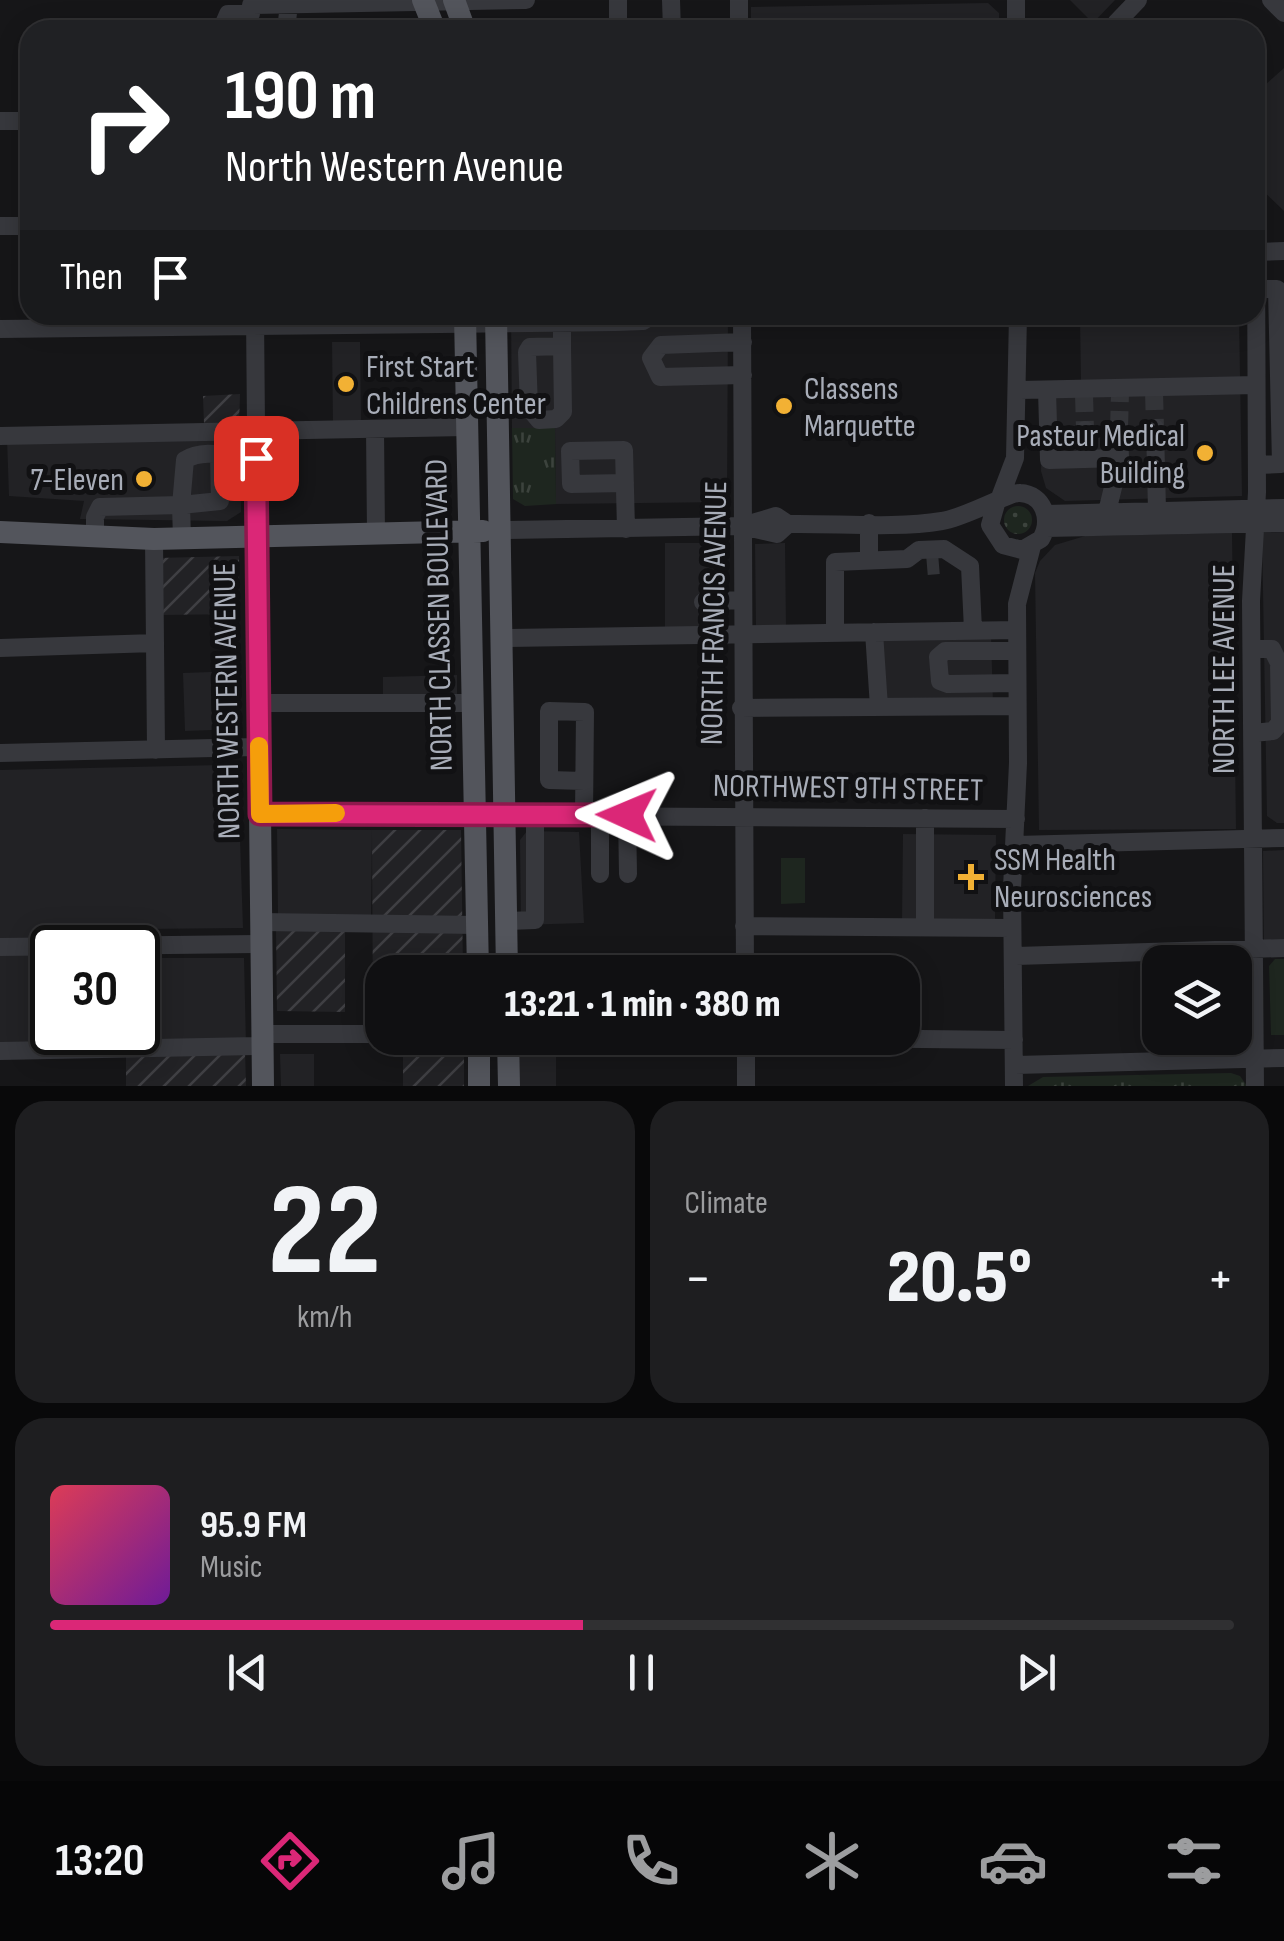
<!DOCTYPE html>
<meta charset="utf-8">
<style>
body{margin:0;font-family:"Sofia Sans Condensed",sans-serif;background:#1e1e20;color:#f1f3f6;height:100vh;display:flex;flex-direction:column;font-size:38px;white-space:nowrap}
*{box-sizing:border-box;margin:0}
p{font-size:32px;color:#9c9d9f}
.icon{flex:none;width:55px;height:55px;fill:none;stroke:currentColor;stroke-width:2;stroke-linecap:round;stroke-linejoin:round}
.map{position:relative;height:1086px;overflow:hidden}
.panel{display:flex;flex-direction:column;gap:15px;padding:15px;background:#09090a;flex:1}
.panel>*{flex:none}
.guide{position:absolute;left:20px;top:20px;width:1245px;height:305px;border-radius:30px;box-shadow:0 5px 25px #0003,0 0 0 2px #303032;background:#202124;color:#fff;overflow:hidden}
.tools{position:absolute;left:1142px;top:945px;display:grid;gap:20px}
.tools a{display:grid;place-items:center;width:110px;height:110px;border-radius:20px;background:#101012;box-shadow:0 5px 25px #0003,0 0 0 2px #303032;font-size:50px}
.speed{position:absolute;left:30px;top:925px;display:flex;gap:20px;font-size:50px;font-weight:700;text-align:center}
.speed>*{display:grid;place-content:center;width:130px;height:130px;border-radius:50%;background:#101012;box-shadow:0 5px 25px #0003,0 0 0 2px #303032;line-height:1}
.speed .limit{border:5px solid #111;border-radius:15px;background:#fff;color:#111}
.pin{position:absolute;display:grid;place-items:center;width:85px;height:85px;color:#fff;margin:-42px;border-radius:20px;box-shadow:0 5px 15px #0006}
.me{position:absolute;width:110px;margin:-55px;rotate:271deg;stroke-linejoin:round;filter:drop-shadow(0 0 8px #0008)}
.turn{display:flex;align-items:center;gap:35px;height:210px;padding:0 40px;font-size:45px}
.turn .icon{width:130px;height:130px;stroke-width:2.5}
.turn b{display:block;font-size:70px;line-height:85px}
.then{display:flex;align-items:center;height:95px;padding:0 40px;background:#0003;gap:20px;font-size:38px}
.big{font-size:75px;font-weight:800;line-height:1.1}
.panel .card{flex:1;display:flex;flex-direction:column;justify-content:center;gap:15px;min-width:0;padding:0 35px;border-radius:30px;background:#1e1e20}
.panel .dial{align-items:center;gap:0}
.dial b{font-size:130px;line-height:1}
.song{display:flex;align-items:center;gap:30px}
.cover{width:120px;height:120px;border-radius:15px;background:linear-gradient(135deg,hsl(350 70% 55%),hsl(280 70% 35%))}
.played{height:10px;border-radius:5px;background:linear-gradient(90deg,#db2777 45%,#303032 45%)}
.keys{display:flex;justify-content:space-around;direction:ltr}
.heat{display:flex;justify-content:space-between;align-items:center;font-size:55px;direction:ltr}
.panel .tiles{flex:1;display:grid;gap:15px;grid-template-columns:1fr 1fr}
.card:last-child{grid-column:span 2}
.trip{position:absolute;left:365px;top:955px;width:555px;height:100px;border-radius:30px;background:#101012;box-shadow:0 5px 25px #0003,0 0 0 2px #303032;font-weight:800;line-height:100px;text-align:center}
.menu{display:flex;height:160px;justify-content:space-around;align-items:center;background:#060607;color:#9c9d9f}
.menu .icon{width:70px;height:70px}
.menu .current{color:#db2777}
.menu b{font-size:45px;color:#f1f3f6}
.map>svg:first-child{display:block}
.built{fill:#222225;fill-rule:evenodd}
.industrial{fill:url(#industrial-furrows)}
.grass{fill:url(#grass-dots)}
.park{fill:url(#park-tufts)}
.garden{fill:#1e261f}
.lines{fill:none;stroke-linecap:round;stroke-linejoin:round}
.minor-tunnel{stroke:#333438;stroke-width:18;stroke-dasharray:18 9;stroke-linecap:butt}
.minor{stroke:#37383d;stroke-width:18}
.major{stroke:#53555c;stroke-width:22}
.route-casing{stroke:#8e194d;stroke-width:25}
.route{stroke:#db2777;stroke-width:18}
.slow{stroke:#f59e0b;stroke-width:18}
.poi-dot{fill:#f2b134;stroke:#111113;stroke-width:4}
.labels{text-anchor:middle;stroke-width:10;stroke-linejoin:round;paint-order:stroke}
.poi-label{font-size:32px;fill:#a8adb8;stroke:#111113;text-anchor:start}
.street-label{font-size:32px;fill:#a8adb8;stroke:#111113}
</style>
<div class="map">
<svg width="1284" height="1086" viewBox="0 0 1284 1086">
<defs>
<pattern id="industrial-furrows" width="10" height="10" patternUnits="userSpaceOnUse" patternTransform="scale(2.5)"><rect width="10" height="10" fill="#222225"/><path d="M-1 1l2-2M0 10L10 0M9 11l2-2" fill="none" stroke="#3f3f43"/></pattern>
<pattern id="grass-dots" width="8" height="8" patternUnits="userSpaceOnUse" patternTransform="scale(2.5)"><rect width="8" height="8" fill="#1e261f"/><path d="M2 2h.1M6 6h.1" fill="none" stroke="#3c433d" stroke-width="1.8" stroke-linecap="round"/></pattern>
<pattern id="park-tufts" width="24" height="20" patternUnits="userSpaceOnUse" patternTransform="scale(2.5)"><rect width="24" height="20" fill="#1e261f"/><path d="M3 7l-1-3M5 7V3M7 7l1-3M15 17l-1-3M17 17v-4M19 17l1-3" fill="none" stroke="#3c433d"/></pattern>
</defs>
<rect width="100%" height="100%" fill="#161618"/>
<path class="built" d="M1070,0H1115L1093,23Z
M988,3L999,13V30H751V7Z
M1284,68V211L1255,183V94Z
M511,315H728L727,502L556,504L555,428H512Z
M1101,315H1239L1242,496L1065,501L1046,488L1041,471L1043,382L1081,381L1080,318Z
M332,342H360L361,425L333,426Z
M240,437L241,512L227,521L80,519L84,501L9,496L7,439Z
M1284,532V823H1277L1267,816L1262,533Z
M1232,533L1236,829L1039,830L1035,573L1040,561L1055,545L1085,536Z
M665,543H723V629H665Z
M785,543L786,627L756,628L755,544Z
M991,635L993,703L882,702L881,638Z
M239,671V729L185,731L183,673Z
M457,675V698L383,699V677Z
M221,765L238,779L243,928L141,929V958H244L246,1045L0,1048V770ZM52,948H138V1032H52Z
M277,829L372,830L371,917L278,915Z
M527,831L579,832L584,923L521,925L520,840Z
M903,834L996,835L995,921H902Z
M1284,850V955L1264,956L1263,851Z
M556,1051V1086H517V1052Z
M280,1054H314V1086H281Z"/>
<path class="industrial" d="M240,394L239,425L204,424L203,396Z
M239,556V614L158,615L157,558Z
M372,830H461L463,972H382V1016H373Z
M276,928H345V1012L277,1011Z
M245,1051L246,1086H126V1053Z
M403,1052L464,1053V1086H403Z"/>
<path class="grass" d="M1004 520a14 14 0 1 1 28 0a14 14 0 1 1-28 0Z"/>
<path class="park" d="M512,428H555L556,504L525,506L513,499Z
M1231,1073L1240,1076L1247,1086H1028L1043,1077Z"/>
<path class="garden" d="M781,858H805V903L781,904Z
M1275,959H1284V1035H1271L1269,966Z"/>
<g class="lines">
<path class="minor-tunnel" d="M1154,392L1155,428
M1084,394L1085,430
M1119,429L1120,393
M927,566L939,565"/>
<path class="minor" d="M618,0V30
M671,0L672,30
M739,0V30
M1016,0V30
M1271,0L1284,13
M251,5L526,0
M1116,23L1138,0
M184,28H222L228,14H251
M286,30L289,4
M0,121H30
M0,226H30
M1255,252L1284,251
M1256,289H1277L1281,464L1257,465
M255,315L257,537
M742,315L745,972
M562,323V346L530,347L527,352L529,408L539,420L556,419L563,412L562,346
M0,329L616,322L643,321L653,315
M743,342L661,345L651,358L660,377L743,375
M1020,390L1256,385
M1047,390L1049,460L1120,458L1119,429
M1155,428L1157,510
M375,429L376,534
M1085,430L1086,459
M0,436L466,427
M219,454L220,501L181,505L185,460C204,447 234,458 256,458
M625,483L571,484L570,451L624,450L626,529
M999,500L1015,458L1018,315
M1107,512L1116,475
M1046,514L1284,508
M869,523V560
M742,526L776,516L788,524C838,523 893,529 942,521C964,518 1010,492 1020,493C1044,494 1052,520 1041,539L1022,550L1003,545L990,525L996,504
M1046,528L1284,523
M501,530L742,526L777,534L788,524
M95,538V517L100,507L181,505L182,539
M154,539L156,750
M703,602L740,600
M874,632L879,707
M835,633V562L907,559L919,550L944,549L970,566L973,630
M503,638L1017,630
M0,648L155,643
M1252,649H1272L1279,663L1280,723L1273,731L1253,733
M1017,683L948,684L940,681L938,657L945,651H1017
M259,703H472
M741,708L1017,706
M0,753L259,747
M260,814L1016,819
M584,815L585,712L549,711V780L584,781
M600,815V874
M627,815L628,874
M925,818V927
M1014,845L1284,838
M507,921L535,920V814
M261,922L477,925
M744,926L1012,928
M0,947L261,944
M1013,956L1284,948
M262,1034H382
M746,1038V1086
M829,1038L1014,1040
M0,1051L262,1046
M1014,1065L1284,1058
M1014,1086L1012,888L1018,763L1017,604L1032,546
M1255,1086L1251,601L1257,492L1256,252"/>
<path class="major" d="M423,0L435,30
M454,0L465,30
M465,315L478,972
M496,315L507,972
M0,532L154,539L483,531
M257,537L263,1086
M479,1038V1086
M508,1038L509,1086"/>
</g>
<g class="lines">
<g class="route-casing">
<path id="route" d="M256,458L260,814L627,815"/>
</g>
<use href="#route" class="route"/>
<path class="slow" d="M259,746L260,814L336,813"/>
</g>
<g class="poi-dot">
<circle cx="346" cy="384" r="10"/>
<circle cx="784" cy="406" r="10"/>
<circle cx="1205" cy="453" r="10"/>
<circle cx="144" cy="479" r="10"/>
<path d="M966 862h10v10h10v10h-10v10h-10v-10h-10v-10h10z"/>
</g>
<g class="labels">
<g class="poi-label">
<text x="366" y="377">First Start<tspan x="366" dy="37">Childrens Center</tspan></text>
<text x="804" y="399">Classens<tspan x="804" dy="37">Marquette</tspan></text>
<text x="1185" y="446" text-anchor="end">Pasteur Medical<tspan x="1185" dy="37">Building</tspan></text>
<text x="124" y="490" text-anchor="end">7-Eleven</text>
<text x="994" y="870">SSM Health<tspan x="994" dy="37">Neurosciences</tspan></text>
</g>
<g class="street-label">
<text transform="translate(713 613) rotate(-89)" y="11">NORTH FRANCIS AVENUE</text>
<text transform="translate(438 615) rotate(-91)" y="11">NORTH CLASSEN BOULEVARD</text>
<text transform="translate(1223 669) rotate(-90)" y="11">NORTH LEE AVENUE</text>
<text transform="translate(226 701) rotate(-91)" y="11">NORTH WESTERN AVENUE</text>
<text transform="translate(848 787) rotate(1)" y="11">NORTHWEST 9TH STREET</text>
</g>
</g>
</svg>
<div class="tools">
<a><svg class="icon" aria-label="layers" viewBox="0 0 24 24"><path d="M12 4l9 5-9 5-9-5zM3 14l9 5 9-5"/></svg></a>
</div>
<div class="speed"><div class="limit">30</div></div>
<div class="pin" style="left:256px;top:458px;background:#d93025"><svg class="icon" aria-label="arrive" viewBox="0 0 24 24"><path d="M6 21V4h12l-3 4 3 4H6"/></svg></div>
<svg class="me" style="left:627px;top:815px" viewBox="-20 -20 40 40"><path d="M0-17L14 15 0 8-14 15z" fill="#db2777" stroke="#fff" stroke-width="4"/></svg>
<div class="trip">13:21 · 1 min · 380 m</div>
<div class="guide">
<div class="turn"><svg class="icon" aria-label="right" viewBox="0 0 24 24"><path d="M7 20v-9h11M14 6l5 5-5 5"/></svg><div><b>190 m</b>North Western Avenue</div></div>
<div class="then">Then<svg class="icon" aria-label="arrive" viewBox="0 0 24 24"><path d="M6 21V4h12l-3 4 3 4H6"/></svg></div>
</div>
</div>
<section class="panel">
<div class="tiles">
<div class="card dial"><b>22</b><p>km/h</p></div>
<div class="card"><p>Climate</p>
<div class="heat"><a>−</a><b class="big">20.5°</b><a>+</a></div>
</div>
<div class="card">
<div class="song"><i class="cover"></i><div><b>95.9 FM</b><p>Music</p></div></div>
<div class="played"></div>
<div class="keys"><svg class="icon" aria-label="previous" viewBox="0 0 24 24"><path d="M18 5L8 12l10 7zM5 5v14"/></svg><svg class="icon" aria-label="pause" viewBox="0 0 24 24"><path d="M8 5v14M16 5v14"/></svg><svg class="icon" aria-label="next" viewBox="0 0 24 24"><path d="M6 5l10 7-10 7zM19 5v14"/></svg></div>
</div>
</div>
</section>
<nav class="menu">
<b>13:20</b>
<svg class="icon current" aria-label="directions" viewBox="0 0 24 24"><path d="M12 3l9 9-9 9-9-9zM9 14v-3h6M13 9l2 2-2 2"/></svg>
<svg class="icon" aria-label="music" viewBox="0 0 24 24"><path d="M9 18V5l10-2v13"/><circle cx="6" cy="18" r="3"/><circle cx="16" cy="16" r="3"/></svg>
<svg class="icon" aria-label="phone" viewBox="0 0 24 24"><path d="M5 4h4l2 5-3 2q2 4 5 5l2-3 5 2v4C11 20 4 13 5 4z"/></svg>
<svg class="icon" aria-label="climate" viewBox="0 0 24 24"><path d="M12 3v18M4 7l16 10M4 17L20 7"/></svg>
<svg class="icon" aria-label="car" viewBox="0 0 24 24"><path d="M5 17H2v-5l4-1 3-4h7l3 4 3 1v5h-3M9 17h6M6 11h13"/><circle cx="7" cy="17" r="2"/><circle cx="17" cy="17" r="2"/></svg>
<svg class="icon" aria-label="filters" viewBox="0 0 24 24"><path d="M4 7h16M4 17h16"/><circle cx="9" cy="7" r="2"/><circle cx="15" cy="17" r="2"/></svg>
</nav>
